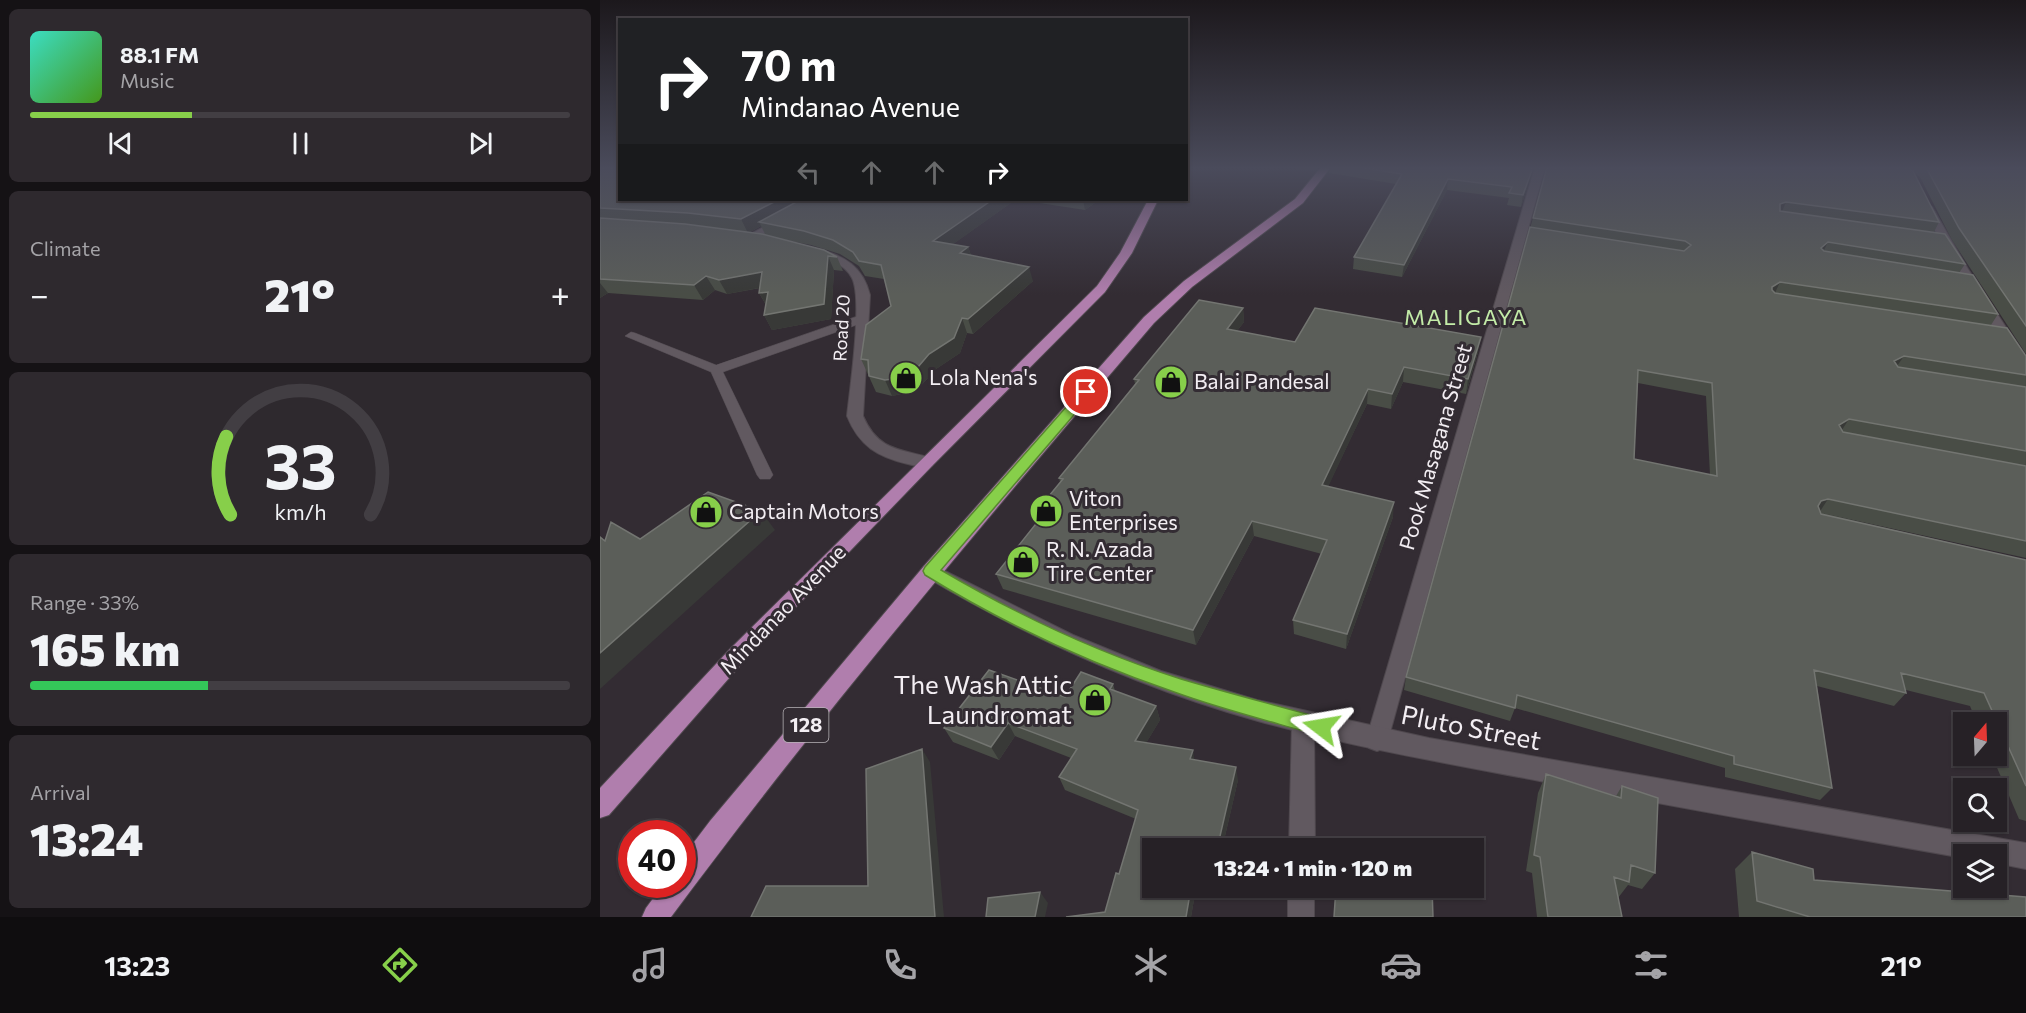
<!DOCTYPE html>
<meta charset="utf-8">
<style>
body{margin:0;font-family:Commissioner,sans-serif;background:#2e292e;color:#f1f3f6;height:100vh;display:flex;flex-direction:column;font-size:22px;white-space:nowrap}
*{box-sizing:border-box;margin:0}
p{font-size:20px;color:#a4a3a7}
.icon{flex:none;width:33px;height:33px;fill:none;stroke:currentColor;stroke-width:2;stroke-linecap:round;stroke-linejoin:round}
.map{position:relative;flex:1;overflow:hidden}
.drawer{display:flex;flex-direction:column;gap:9px;padding:9px;background:#151215;width:600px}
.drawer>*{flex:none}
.hud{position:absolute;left:18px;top:18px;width:570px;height:183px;border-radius:0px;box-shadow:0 2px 4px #0004,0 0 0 2px #423e43;background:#202124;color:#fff;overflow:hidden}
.needle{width:39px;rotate:19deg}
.controls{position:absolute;left:1353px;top:712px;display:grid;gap:12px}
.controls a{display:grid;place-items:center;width:54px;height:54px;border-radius:0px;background:#262126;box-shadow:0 2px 4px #0004,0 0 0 2px #423e43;font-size:30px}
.speed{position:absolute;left:18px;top:820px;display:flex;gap:12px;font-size:30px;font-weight:700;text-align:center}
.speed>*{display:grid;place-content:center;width:78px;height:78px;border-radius:50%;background:#262126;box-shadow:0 2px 4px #0004,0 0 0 2px #423e43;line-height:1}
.speed .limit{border:9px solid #d22;background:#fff;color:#111}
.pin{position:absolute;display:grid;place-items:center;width:51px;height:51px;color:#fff;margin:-26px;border:3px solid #fff;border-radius:50%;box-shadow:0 2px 6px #0007}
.me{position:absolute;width:66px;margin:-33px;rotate:284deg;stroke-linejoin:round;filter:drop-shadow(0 0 4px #0008)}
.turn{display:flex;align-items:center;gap:21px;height:126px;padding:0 24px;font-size:27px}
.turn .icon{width:78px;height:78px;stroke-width:2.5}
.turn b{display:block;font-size:42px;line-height:51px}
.lanes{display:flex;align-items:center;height:57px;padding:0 24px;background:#0003;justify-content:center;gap:30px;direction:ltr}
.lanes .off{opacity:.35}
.big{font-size:45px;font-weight:800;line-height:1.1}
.drawer .tile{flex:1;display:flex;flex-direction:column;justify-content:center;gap:9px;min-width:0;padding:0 21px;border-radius:9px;background:#2e292e}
.drawer .dial{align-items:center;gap:0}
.dial svg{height:156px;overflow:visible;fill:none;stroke:#423e43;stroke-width:7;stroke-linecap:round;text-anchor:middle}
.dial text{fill:#f1f3f6;stroke:none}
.song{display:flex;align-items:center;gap:18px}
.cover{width:72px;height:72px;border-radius:9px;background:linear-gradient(135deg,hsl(170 70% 55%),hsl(100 70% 35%))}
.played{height:6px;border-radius:3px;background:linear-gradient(90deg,#87cf4a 30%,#423e43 30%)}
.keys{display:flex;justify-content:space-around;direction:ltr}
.heat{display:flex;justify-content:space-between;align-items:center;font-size:33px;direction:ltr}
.charge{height:9px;border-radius:4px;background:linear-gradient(90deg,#34c759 33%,#423e43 0)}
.trip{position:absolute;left:542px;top:838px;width:342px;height:60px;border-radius:0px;background:#262126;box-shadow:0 2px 4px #0004,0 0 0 2px #423e43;font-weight:800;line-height:60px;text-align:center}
.dock{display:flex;height:96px;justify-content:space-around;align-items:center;background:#0f0d0f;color:#a4a3a7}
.dock .icon{width:42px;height:42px}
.dock .on{color:#87cf4a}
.dock b{font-size:27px;color:#f1f3f6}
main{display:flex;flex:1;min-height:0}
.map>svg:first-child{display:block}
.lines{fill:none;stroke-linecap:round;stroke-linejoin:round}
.service-casing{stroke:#4f484e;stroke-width:1}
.minor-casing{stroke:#4f484e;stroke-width:2}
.tertiary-casing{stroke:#4f484e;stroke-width:2}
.primary-casing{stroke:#4f484e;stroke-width:2}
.service{fill:#615960;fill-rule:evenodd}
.minor{fill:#615960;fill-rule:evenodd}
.tertiary{fill:#615960;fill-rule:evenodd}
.primary{fill:#b07ead;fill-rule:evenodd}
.wall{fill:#494d46;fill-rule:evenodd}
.shaded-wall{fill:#383937}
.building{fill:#5b5e59;stroke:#737571;stroke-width:1.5;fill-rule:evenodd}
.route{fill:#87cf4a;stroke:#588730;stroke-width:1.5}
.labels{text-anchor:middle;stroke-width:6;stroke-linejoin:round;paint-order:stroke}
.far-street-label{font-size:18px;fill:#f3eef3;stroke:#332c33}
.shield{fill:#332c33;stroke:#b9b4b9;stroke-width:1.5}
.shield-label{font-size:20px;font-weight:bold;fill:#f3eef3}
.poi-label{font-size:21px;fill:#f3eef3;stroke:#332c33;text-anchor:start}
.street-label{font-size:21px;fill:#f3eef3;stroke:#332c33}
.neighbourhood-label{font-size:22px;letter-spacing:1.5px;fill:#c3eca8;stroke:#332c33}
.near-poi-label{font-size:26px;fill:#f3eef3;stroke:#332c33;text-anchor:end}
.near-street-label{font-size:26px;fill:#f3eef3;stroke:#332c33}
</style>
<main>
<section class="drawer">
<div class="tile">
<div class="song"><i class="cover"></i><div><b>88.1 FM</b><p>Music</p></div></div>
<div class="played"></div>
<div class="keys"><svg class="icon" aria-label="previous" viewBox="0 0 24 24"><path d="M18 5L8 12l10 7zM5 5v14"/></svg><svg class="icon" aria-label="pause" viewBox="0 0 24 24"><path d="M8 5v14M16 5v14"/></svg><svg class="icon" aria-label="next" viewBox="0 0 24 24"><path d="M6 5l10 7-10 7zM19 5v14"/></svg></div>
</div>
<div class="tile"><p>Climate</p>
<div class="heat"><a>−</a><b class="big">21°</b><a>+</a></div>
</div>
<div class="tile dial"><svg viewBox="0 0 100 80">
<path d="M14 69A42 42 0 1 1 86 69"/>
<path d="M14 69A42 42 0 0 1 12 29" stroke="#87cf4a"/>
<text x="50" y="56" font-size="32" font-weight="700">33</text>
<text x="50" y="72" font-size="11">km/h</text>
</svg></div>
<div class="tile"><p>Range · 33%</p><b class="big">165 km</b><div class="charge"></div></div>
<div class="tile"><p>Arrival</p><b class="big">13:24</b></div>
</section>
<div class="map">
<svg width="1426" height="917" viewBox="0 0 1426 917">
<rect width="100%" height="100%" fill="#332c33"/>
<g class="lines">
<g class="service-casing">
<path id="service" d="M261,315L265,316V322L123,372L173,475L170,479H160L157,475L111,372L25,336L31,332L35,333L116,365Z"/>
</g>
<g class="minor-casing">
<path id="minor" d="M935,167H945L788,740L785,748L777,751L769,748L766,740Z
M213,200H225L150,242H142L140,240Z
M1327,204L1332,207L1368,269L1426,358V373L1419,369L1356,269L1322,207Z
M703,713L711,716L714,723L715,849H689L692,723L695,716Z
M688,888H714V917H688Z"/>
</g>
<g class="tertiary-casing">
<path id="tertiary" d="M218,249C245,256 263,267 270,295L263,416C278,451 300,449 332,458L334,462L332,466C324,468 316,466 308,464C278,457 259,446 247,416C250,388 263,299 252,278C245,264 228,259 214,256L212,253Z
M331,564L473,635L561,671L657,700L829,738L1426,843V869L1396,863V855H1364V858C1228,834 1092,810 956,784C856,765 756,748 658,721C540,688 429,638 324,576L321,571L324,566Z"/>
</g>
<g class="primary-casing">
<path id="primary" d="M721,167H731L703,203L592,287L554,323C388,517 223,712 71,917H42L46,908L63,885H82V858L110,821L324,566L544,317L584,281L695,199Z
M548,200H558L532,253L505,292L332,466L144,661L9,815L0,818V788L130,649L497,286L520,253Z"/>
</g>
<use href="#service" class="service"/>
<use href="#minor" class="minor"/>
<use href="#tertiary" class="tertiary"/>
<use href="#primary" class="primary"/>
</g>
<path class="wall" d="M0,167L20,200H415L353,244L368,247L371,255L433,281L373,334L367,333L360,353L336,369L318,389L306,393L292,396L276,392L261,359L291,306L284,279L265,276L259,266L240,254L211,245L185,240L237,257L243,271L234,270L231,319L172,330L164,315L166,305L159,293L160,288L127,294L115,290L103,300L8,293L0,298ZM161,226L165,234L150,232Z
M683,167H719L714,171Z
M729,167H934L921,207L907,205L909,198L847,190L802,277L753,269L754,257L796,184L729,173Z
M947,167H1426V354L1352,240L1320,177L1314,173L1339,222L1334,232L1365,264L1359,273L1398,314L1391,325L1426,356V558L1221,513L1426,560V821L1419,819L1392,756H1396V723H1377L1370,706L1306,690V693L1294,706L1217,686L1232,788L1220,800L1125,777V768L915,708L910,721L804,690L806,677ZM1038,383L1106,396L1110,475L1034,459Z
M420,200H499L485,210Z
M643,308L644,322L637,331L695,342L878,352L866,394L803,382L791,409L767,404L728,486L793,517L746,649L694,634L693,620L722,554L654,536L596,645L403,589L396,574L438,522L435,513L460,482L459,478L535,384L534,379Z
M513,684L515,691L556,706L560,720L546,743L595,760L638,780L622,849H552V888H596L591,917H466L505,912L519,874L536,819L465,790L459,777L471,758L415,736L399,760L353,742L344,728Z
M946,774L1016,796L1022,786L1055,873L1042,889L1028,885L1018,898L1022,917H937L932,873L926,871L938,793Z
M1152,852L1214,880L1426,917H1139L1135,869Z"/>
<path class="shaded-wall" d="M933,167H934L921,207L923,195Z
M848,179L847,190L802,277L804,265Z
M178,200H209L159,222L161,226L148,233L141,219Z
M392,200H415L338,255L333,241Z
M483,200H499L485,210Z
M1186,202L1181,214L1175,216L1180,204Z
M1228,242L1222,254L1221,248Z
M368,247L373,261L360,253Z
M228,256L234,270L231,319L172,330L164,315Z
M429,267L433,281L373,334L368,319Z
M162,272L169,286L127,294L119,280Z
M106,276L115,290L103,300L94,285Z
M1180,282L1174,295L1167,299L1172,287Z
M0,283L8,293L0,298Z
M168,292V308L159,293Z
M643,308L644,322L628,343L627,329Z
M362,318L367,333L360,353L336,369L318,389L306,393L292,396L285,380Z
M881,337L878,352L866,394L868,379Z
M1304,356L1295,369L1294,361Z
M804,367L803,382L791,409L792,394Z
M768,389L767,404L722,500V485Z
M1249,419L1240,433L1239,425Z
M1228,499L1219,513L1212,515L1221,501Z
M794,502L793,517L746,649L747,634Z
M161,511L175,530L0,689V653Z
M652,521L654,536L596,645L593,630Z
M556,706L560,720L539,755L535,741Z
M408,723L415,736L399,760L391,747Z
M322,749L330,762L344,917H335Z
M593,750L595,763L590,759Z
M636,767L638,780L622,849H617Z
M591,888H596L591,917H586Z
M440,892L448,903L445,917H435Z"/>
<path class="building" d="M0,167H20V200H178L141,219L88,213L0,208Z
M758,167H933L923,195L909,193L912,187L848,179L804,265L754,257L802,174Z
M947,167H1306L1313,171L1339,222L1186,202L1180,204V211L1345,234L1365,264L1228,242L1221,248L1224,251L1373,275L1398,314L1180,282L1172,287V290L1175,293L1407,328L1426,356V375L1304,356L1294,361L1298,367L1426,387V451L1249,419L1239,425L1243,432L1426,466V541L1228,499L1221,501L1218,506L1221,514L1426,560V786L1384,693L1301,673L1306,693L1214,670L1232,788L1134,764V756L917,695L915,708L806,677L930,227L1084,251L1091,245L1085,241L933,218ZM1038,370L1112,383L1117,476L1034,459Z
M1326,167H1426V326L1359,228Z
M200,200H392L333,241L368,247L360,253L429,267L368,319L362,318L354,338L329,354L312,374L300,378L285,380L269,376L268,360L261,359L266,325L291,306L281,265L259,261L253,252L233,240L204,231L159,222Z
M0,218L85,224L162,234L224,250L237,257L228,256L224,304L164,315L168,292L159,293L162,272L119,280L106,276L94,285L0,279Z
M599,300L643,308L627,329L695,342L715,308L881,337L868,379L804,367L792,394L768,389L722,485L794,502L747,634L693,620L727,540L652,521L593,630L396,574L443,515L435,513L463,479L459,478L539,380L534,379Z
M108,492L161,511L0,653V537L5,541L11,522L40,539Z
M389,670L465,697L481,672L513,684L510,689L556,706L535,741L593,750L590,759L636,767L617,849H552V888H591L586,917H466L505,912L516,873L519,874L538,810L459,777L477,749L408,723L391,747L344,728Z
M322,749L335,917H151L166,886H268L266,769Z
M946,774L1021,798L1022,786L1058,798L1055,873L1031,865L1029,882L1014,877L1022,917H948L940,857L934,855Z
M1152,852L1213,869L1214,880L1426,897V917H1210L1157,901Z
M736,888H832L833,917H734Z
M440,892L435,917H386L388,898Z"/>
<linearGradient id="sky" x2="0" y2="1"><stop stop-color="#1c181c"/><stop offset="0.57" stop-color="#4a4b5b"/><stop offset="1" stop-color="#4a4b5b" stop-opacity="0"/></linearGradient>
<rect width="1426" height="295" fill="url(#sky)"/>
<path class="route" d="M486,388L493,392L491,395L341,570C416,614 498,653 581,679C628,693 675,705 721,718L728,721L731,727L728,733L721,736C673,722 624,710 577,693C489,663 404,624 325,575L323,571L325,567L482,389Z"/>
<defs>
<g id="shop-disc" transform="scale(1.725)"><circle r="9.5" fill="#87cf4a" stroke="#332c33"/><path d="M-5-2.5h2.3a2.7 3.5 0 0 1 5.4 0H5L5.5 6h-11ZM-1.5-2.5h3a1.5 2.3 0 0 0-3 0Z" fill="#111"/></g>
</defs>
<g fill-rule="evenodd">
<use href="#shop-disc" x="306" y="378"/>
<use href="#shop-disc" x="571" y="382"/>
<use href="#shop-disc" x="446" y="511"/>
<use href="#shop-disc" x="106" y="512"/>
<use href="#shop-disc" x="423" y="562"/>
<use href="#shop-disc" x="495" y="700"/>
</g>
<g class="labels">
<g class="far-street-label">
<text transform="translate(242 328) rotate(-87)" y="6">Road 20</text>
</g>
<rect class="shield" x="183.5" y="708" width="45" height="34" rx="4.5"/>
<g class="shield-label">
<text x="206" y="732">128</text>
</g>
<g class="poi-label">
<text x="329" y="385">Lola Nena's</text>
<text x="594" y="389">Balai Pandesal</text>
<text x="469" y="506">Viton<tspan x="469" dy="24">Enterprises</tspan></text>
<text x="129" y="519">Captain Motors</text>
<text x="446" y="557">R. N. Azada<tspan x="446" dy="24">Tire Center</tspan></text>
</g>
<g class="street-label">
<text transform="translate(836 447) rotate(-74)" y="7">Pook Masagana Street</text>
<text transform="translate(183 610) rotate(-46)" y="7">Mindanao Avenue</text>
</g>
<g class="neighbourhood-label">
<text x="866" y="325">MALIGAYA</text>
</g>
<g class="near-poi-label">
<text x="472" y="694">The Wash Attic<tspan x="472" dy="30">Laundromat</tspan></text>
</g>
<g class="near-street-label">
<text transform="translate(871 728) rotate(11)" y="9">Pluto Street</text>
</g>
</g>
</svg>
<div class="controls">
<a><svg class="needle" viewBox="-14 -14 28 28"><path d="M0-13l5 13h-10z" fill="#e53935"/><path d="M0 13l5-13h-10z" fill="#a4a3a7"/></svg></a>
<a><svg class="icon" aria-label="search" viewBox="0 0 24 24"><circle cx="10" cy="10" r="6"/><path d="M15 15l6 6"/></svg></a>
<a><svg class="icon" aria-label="layers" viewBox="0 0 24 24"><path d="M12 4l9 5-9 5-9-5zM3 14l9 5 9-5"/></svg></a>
</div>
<div class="speed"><div class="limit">40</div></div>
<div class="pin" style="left:486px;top:392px;background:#d93025"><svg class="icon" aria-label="arrive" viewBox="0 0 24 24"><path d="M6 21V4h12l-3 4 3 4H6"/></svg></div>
<svg class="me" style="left:721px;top:727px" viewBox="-20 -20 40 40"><path d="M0-17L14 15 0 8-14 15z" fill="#87cf4a" stroke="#fff" stroke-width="4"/></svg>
<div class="trip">13:24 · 1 min · 120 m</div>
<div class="hud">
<div class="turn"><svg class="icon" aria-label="right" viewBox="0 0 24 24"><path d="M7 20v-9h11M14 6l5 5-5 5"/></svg><div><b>70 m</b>Mindanao Avenue</div></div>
<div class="lanes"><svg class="icon off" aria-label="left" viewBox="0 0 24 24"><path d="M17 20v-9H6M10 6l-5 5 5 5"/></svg><svg class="icon off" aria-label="ahead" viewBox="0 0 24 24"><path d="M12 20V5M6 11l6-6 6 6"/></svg><svg class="icon off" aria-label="ahead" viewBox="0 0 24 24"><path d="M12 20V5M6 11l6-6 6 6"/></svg><svg class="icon" aria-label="right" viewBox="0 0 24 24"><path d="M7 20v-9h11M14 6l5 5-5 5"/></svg></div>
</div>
</div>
</main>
<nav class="dock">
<b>13:23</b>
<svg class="icon on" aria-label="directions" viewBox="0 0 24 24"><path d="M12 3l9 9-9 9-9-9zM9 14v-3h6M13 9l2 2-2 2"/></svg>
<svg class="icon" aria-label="music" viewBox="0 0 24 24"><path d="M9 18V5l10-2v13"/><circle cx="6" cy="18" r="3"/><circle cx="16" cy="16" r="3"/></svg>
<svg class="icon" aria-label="phone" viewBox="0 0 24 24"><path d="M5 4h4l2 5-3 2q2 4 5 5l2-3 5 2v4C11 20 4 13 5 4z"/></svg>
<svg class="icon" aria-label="climate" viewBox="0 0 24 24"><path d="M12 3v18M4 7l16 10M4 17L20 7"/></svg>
<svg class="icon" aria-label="car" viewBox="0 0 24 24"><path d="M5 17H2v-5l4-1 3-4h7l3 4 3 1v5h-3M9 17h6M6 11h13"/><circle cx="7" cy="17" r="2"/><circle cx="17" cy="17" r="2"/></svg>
<svg class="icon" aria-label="filters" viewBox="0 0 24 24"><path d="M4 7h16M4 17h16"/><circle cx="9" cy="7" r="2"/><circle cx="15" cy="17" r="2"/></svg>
<b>21°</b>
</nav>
